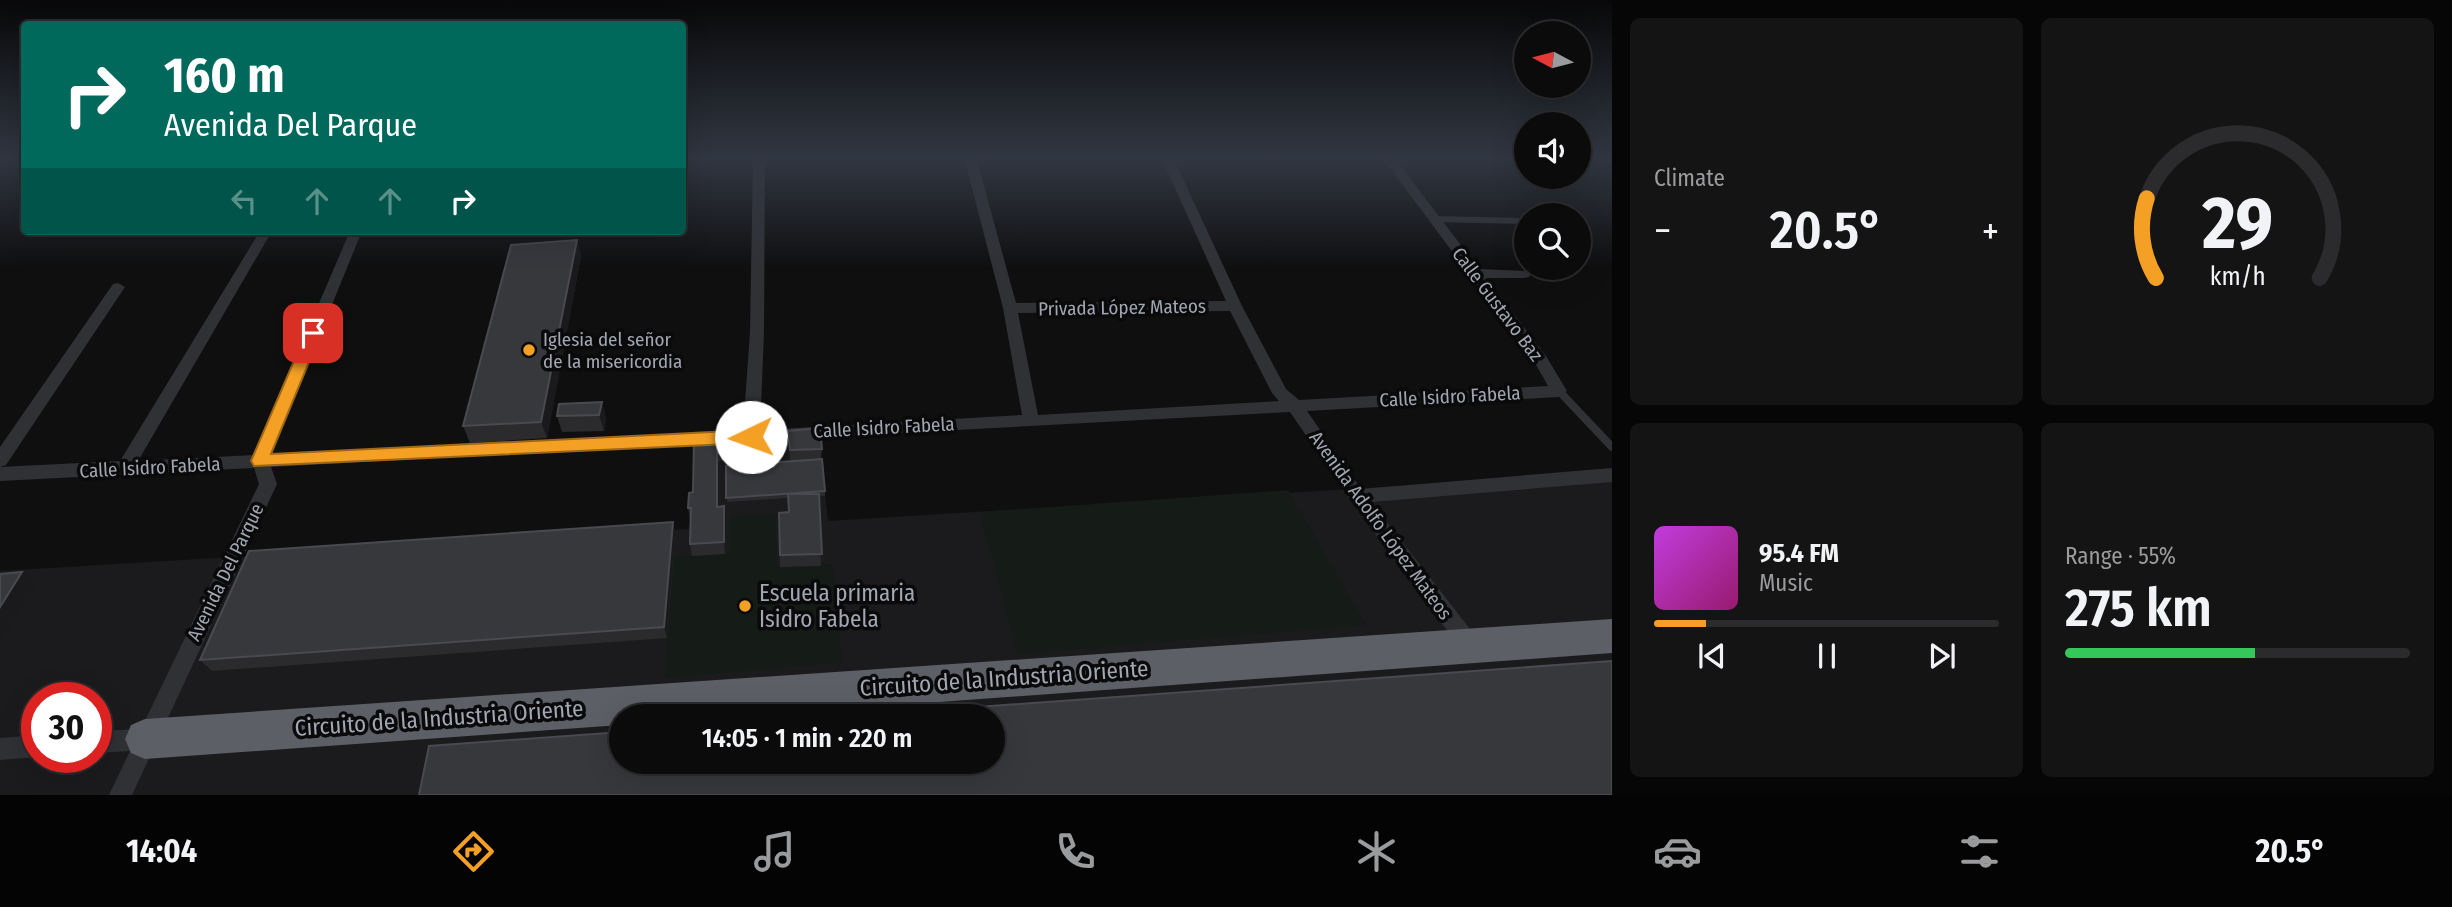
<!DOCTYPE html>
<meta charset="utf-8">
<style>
body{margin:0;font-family:"Fira Sans Condensed",sans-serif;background:#141415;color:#f1f3f6;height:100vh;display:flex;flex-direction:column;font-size:26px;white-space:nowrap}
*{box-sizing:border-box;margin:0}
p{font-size:23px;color:#9a9b9d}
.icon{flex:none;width:38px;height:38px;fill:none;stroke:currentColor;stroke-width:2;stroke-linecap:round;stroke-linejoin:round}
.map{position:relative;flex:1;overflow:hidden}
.panel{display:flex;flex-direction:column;gap:18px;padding:18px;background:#060607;width:840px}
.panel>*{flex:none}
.top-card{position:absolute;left:21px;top:21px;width:665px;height:214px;border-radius:7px;box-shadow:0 7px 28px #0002,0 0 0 2px #2b2b2d;background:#00695c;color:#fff;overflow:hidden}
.needle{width:46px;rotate:277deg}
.tools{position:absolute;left:1514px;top:21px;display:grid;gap:14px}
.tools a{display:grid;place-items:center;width:77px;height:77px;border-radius:50%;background:#0b0b0c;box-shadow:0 7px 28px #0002,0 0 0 2px #2b2b2d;font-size:35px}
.speed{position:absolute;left:21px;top:682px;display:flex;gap:14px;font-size:35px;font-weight:700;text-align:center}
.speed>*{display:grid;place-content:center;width:91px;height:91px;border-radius:50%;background:#0b0b0c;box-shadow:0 7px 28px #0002,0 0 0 2px #2b2b2d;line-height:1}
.speed .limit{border:10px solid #d22;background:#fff;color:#111}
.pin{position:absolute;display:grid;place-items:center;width:60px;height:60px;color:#fff;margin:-30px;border-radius:14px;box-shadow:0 4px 10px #0006}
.me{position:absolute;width:77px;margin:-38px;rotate:267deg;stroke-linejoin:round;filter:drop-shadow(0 0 5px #0008)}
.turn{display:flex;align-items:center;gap:24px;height:147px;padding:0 28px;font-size:32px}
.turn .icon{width:91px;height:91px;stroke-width:2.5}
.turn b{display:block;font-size:49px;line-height:60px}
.lanes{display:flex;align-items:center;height:66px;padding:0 28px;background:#0003;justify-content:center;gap:35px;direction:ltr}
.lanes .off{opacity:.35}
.big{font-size:52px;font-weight:600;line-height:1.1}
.panel .card{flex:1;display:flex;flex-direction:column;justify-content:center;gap:10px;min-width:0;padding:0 24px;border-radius:10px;background:#141415}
.panel .dial{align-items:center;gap:0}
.dial svg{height:182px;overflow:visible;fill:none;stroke:#2b2b2d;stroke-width:7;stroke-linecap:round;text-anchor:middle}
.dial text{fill:#f1f3f6;stroke:none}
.song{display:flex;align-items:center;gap:21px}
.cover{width:84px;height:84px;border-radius:10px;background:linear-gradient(135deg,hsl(290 70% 55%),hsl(320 70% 35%))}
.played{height:7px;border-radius:4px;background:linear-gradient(90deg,#f3a024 15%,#2b2b2d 15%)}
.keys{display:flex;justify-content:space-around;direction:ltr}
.heat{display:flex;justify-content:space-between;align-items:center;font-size:38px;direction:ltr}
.charge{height:10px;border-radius:5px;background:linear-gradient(90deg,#34c759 55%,#2b2b2d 0)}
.panel .tiles{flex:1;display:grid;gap:18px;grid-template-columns:repeat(2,1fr)}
.trip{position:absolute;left:609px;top:704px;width:396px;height:70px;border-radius:35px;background:#0b0b0c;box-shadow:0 7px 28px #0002,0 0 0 2px #2b2b2d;font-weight:600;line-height:70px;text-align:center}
.menu{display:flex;height:112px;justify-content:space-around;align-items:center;background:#040405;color:#9a9b9d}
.menu .icon{width:49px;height:49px}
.menu .on{color:#f3a024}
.menu b{font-size:32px;color:#f1f3f6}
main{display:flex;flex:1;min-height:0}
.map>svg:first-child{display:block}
.built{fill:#1b1b1d;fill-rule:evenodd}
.green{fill:#151b16}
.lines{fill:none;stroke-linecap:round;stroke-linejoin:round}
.path{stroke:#36383c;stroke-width:3.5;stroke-dasharray:3.5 5;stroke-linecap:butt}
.lane-far1{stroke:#303135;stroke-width:6}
.lane{stroke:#303135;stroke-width:8}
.street{fill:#303135;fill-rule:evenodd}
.highway{fill:#5c5f66;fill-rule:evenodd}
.wall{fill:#2b2b2e}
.shaded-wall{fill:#1a1a1c}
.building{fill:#37383c;stroke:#484a4f;stroke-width:2}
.route{fill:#f3a024;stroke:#9e6817;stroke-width:2}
.poi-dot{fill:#f3a024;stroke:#0a0a0b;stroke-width:2.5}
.labels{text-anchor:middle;stroke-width:7;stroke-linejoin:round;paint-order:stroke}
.street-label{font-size:19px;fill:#a0a6b2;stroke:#0a0a0b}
.poi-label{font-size:19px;fill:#a0a6b2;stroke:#0a0a0b;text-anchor:start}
.near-poi-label{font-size:23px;fill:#a0a6b2;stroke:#0a0a0b;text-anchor:start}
.near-street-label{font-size:23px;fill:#a0a6b2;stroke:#0a0a0b}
</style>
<main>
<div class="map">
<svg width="1612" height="795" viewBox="0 0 1612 795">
<rect width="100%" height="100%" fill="#0f0f10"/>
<path class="built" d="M819,441L828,521L1612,473V795H0V571L689,529L691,505L695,504L696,449ZM37,698H96V758H37ZM621,716H992V761H621Z"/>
<path class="green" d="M1288,490L1366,625L1018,654L980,512Z
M775,514L777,567L832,564L842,662L665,678L674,557L730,554V516Z"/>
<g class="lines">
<path class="path" d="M771,447L772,460"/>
<path class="lane-far1" d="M1433,219L1526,221"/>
<path class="lane" d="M1559,391L1612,447"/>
<path class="street" d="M753,157H765L764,332L760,430L1022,415L1003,308L964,157H976L1016,303L1226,301L1161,157H1173L1242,306L1286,389L1299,400L1548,386L1535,363L1382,157H1394L1479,269L1529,271L1531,274L1529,277L1524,278H1486L1546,356L1567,391L1559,397L1307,411L1361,489L1612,468V482L1371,502L1477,638L1480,645L1477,652L1470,654L1463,652L1351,501L1290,412L271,467L277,484L132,795H109L130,751L96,753V731L141,729L259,484L254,468L130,474L124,477L118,475L0,481V467L120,461L260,231H272L138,461L254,455L350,231H362L271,454L743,431L750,332ZM1230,311L1272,393L1279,401L1038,415L1018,313Z
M118,283L125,287L6,465L0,467V447L113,284Z
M37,735V757L0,760V738Z"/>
<path class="highway" d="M1612,619V653L747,716H621V725L145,759L131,753L125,739L131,725L145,719Z"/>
</g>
<path class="wall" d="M577,240L581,256L547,438L470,443L463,426Z
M602,402L606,418L604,431L562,432L557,416Z
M788,431L822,449L821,459L825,491V496H819L821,566L780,567L779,513L789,512L788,498L727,502L726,466L790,461Z
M744,433L746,458L718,461V507L724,506L725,518V554L692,556L690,544V520L688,508L693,492L694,437Z
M675,534L667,638L212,671L200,660Z"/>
<path class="shaded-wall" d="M577,240L581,256L547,438L541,422Z
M602,402L606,418L604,431L599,415Z
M717,449L718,461V519L717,507Z
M724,506L725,518V554L724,542Z
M673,522L675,534L667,638L664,627Z
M22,572L36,584L0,643V607Z"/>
<path class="building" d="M577,240L541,422L463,426L511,245Z
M602,402L599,415L557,416L559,404Z
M820,428L822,449L790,450L788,431Z
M744,433L745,446L717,449V507L724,506V542L690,544L691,508H688L689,493L693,492L694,437Z
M822,459L825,491L726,498V466Z
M788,494H819L822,554L780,555L779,513L789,512Z
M673,522L664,627L200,660L249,551Z
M22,572L0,607V574Z
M1612,661V795H419L429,746L621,732V761H992V716H853Z"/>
<linearGradient id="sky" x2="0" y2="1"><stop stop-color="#080809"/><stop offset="0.59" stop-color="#313742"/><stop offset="1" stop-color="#313742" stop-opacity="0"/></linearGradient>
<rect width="1612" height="268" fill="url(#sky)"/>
<path class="route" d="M313,328L321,333L271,454L751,430L759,437L751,443L254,466L251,461L306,333Z"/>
<g class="poi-dot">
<circle cx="529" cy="350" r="7"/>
<circle cx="745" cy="606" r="7"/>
</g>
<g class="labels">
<g class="street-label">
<text transform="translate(1498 304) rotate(53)" y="7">Calle Gustavo Baz</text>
<text transform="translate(1122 307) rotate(-1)" y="7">Privada López Mateos</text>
<text transform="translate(1450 396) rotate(-3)" y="7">Calle Isidro Fabela</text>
<text transform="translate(884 427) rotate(-3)" y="7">Calle Isidro Fabela</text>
<text transform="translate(150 467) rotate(-3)" y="7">Calle Isidro Fabela</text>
<text transform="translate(1381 525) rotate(54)" y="7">Avenida Adolfo López Mateos</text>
<text transform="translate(225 572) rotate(-64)" y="7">Avenida Del Parque</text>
</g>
<g class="poi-label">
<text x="543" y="346">Iglesia del señor<tspan x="543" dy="22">de la misericordia</tspan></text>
</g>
<g class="near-poi-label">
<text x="759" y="601">Escuela primaria<tspan x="759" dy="26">Isidro Fabela</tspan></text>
</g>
<g class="near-street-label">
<text transform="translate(1004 678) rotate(-4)" y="8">Circuito de la Industria Oriente</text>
<text transform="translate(439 718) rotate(-4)" y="8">Circuito de la Industria Oriente</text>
</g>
</g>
</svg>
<div class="tools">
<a><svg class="needle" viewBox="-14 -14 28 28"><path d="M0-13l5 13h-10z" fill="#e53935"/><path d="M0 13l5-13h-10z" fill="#9a9b9d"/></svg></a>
<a><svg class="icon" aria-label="sound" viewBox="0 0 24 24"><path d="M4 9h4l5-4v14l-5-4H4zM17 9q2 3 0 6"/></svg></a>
<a><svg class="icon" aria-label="search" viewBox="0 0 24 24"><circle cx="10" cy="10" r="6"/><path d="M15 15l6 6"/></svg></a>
</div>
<div class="speed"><div class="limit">30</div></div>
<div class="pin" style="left:313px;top:333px;background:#d93025"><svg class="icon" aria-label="arrive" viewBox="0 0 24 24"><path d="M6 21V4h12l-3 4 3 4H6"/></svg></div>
<svg class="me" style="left:751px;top:437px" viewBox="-20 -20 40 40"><circle r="19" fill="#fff"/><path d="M0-13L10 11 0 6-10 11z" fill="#f3a024"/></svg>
<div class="trip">14:05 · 1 min · 220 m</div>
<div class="top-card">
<div class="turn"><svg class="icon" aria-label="right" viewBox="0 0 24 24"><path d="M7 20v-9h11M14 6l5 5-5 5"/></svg><div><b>160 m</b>Avenida Del Parque</div></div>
<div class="lanes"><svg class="icon off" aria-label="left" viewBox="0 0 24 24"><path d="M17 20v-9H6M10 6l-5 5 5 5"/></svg><svg class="icon off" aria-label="ahead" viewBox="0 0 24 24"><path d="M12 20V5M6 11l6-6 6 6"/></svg><svg class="icon off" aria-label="ahead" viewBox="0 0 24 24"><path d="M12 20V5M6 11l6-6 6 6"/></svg><svg class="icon" aria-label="right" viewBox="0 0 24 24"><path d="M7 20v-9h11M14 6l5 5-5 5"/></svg></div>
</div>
</div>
<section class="panel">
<div class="tiles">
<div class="card"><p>Climate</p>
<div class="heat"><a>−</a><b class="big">20.5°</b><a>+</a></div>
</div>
<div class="card dial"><svg viewBox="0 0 100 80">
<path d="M14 69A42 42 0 1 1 86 69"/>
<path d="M14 69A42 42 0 0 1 10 34" stroke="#f3a024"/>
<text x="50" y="56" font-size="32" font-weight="700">29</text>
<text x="50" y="72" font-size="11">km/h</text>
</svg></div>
<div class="card">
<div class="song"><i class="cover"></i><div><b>95.4 FM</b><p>Music</p></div></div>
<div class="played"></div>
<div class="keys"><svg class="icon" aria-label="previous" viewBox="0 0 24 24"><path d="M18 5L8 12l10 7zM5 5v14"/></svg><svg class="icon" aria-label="pause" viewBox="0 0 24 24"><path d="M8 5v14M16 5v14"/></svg><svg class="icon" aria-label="next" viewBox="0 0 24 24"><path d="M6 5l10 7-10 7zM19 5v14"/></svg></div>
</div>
<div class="card"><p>Range · 55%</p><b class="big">275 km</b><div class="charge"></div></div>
</div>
</section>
</main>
<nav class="menu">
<b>14:04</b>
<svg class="icon on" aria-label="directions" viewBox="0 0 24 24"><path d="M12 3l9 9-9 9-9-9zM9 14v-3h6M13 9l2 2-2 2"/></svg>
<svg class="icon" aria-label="music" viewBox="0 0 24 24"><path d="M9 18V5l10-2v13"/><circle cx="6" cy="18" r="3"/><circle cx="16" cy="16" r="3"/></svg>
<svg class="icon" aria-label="phone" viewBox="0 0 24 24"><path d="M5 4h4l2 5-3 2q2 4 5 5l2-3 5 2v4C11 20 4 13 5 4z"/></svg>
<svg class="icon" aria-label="climate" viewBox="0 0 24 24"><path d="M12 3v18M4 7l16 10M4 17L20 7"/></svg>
<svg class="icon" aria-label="car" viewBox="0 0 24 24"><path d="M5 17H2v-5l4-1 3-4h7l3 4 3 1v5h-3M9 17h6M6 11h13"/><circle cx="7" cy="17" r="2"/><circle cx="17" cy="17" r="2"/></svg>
<svg class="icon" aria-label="filters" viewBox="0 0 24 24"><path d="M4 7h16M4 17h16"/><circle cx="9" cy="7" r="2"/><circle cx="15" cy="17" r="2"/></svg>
<b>20.5°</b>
</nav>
